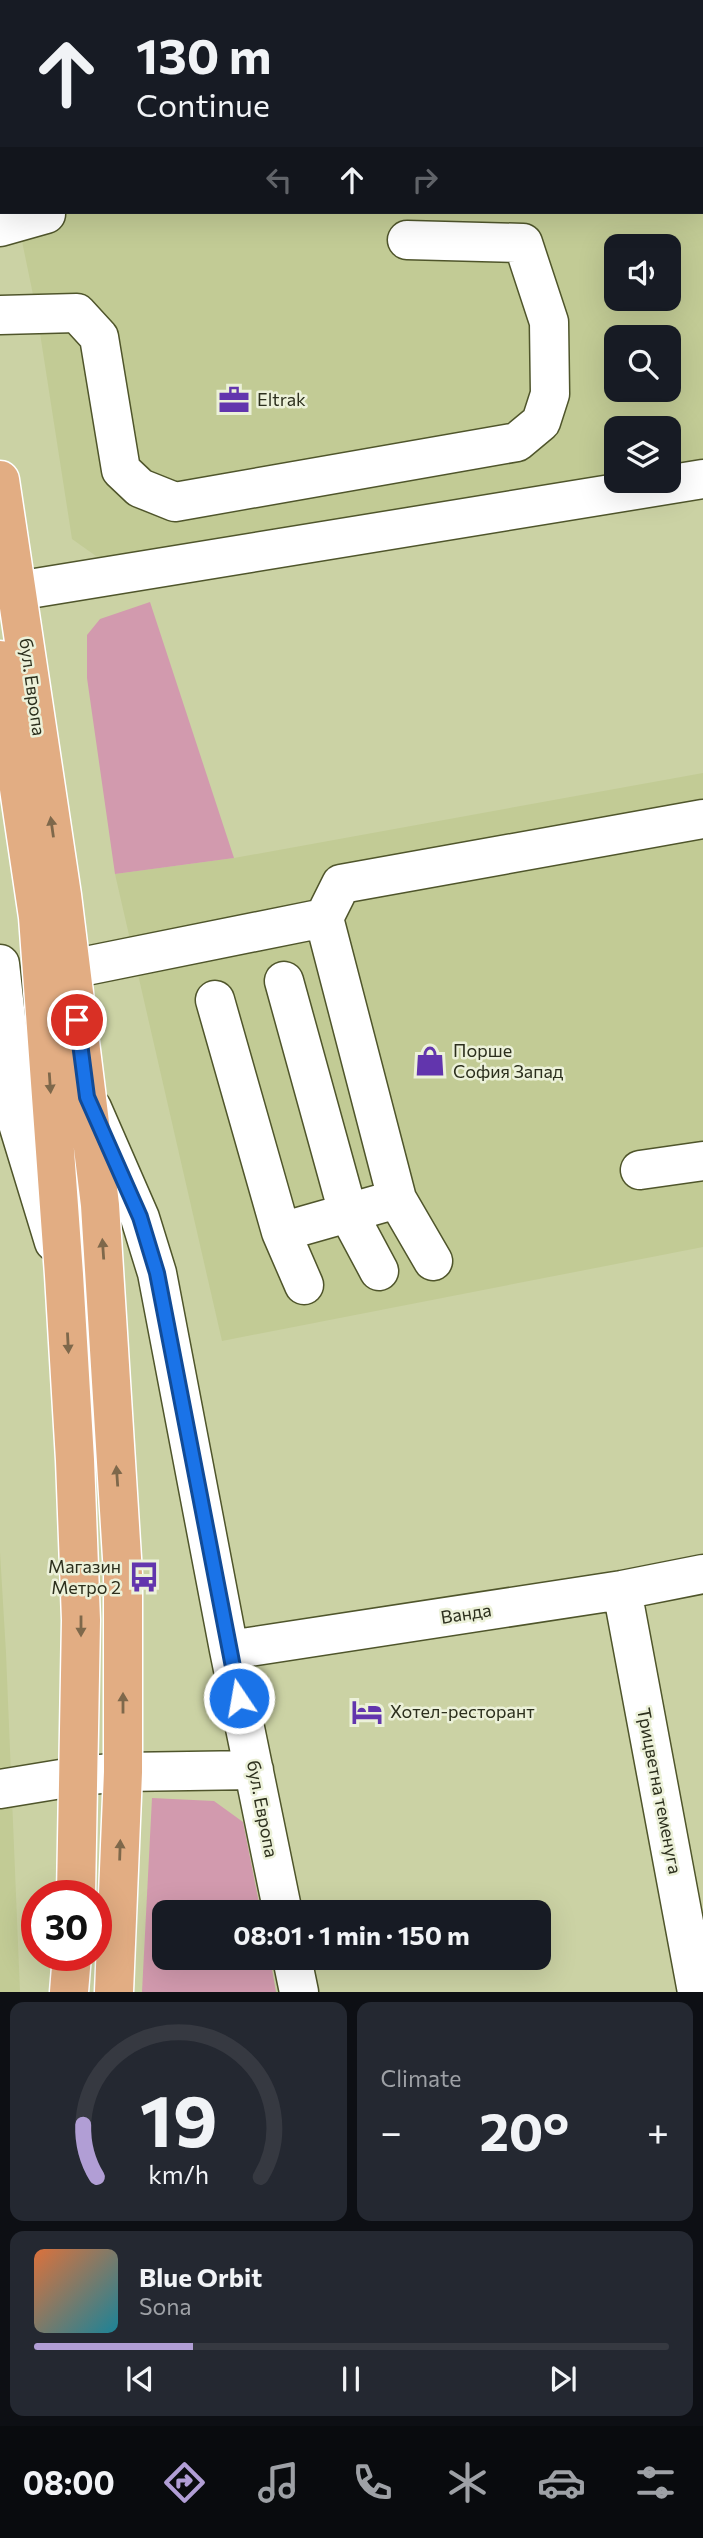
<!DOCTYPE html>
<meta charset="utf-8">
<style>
body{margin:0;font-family:Commissioner,sans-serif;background:#242831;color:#f1f3f6;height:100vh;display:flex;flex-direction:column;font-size:26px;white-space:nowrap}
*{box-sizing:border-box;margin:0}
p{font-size:23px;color:#9ea1a6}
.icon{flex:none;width:38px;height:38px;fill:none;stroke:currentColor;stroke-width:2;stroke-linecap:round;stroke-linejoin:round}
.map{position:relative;height:1992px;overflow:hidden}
.panel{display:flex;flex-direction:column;gap:10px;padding:10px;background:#0d0f14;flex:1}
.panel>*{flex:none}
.top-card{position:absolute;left:0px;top:0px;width:704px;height:214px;box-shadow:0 7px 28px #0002;background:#171b24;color:#f1f3f6;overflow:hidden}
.buttons{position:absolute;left:604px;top:234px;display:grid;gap:14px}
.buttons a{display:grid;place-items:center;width:77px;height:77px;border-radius:14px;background:#171b24;box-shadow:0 7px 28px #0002;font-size:35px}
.speed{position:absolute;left:21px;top:1880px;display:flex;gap:14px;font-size:35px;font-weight:700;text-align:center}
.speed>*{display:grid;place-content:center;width:91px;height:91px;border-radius:50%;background:#171b24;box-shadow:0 7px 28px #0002;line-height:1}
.speed .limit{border:10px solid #d22;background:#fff;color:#111}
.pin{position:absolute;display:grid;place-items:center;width:60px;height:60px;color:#fff;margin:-30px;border:4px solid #fff;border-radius:50%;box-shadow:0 2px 7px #0007}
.me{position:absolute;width:77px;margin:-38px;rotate:348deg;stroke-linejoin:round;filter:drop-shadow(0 0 5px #0008)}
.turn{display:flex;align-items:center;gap:24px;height:147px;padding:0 21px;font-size:32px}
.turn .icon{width:91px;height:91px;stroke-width:2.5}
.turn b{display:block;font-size:49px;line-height:60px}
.lanes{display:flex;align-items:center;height:66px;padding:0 21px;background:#0003;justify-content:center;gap:35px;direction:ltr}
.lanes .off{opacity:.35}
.big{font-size:52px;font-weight:700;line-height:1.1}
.panel .widget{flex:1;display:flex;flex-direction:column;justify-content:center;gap:10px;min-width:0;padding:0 24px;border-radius:14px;background:#242831}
.panel .dial{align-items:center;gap:0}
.dial svg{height:182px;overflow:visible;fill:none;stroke:#363941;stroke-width:7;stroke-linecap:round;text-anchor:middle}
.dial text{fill:#f1f3f6;stroke:none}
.song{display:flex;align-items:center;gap:21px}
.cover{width:84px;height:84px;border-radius:10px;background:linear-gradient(135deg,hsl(20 70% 55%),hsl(190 70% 35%))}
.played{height:7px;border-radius:4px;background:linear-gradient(90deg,#b19ed5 25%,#363941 25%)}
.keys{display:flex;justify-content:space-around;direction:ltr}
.heat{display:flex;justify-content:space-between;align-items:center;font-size:38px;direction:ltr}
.panel .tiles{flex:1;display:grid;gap:10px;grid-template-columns:1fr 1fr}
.widget:last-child{grid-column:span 2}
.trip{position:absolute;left:152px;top:1900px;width:399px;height:70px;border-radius:14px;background:#171b24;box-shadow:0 7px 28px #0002;font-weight:700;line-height:70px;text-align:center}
.dock{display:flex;height:112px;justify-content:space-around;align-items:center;background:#090b0e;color:#9ea1a6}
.dock .icon{width:49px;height:49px}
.dock .current{color:#b19ed5}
.dock b{font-size:32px;color:#f1f3f6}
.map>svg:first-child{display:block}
.built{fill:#c2cb95;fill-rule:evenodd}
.green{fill:#d29aae}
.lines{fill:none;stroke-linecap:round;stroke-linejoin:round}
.minor-casing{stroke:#4f552b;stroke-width:41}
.major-casing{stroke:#fff;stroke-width:41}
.minor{stroke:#fff;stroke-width:38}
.major{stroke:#e2ad83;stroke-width:38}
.oneway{fill:#7e684b}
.route-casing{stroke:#114b97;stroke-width:18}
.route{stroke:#1a73e8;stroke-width:12}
.labels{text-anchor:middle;stroke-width:5;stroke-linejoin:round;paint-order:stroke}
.poi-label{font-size:18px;fill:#2c2f1d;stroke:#ecf1d9;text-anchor:start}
.street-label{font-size:18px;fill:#2c2f1d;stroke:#ecf1d9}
</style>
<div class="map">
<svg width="703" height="1992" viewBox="0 0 703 1992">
<rect width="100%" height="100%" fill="#cbd2a4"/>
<path class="built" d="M0,0H703V461L669,467L668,429H616V476L103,561L72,539L37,314L16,212H702V2H2V203ZM616,247H668V299H616ZM616,338H668V390H616Z
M703,773V1247L222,1341L115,874L234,858Z
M0,1552L6,1653L20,1992H0Z"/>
<path class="green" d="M150,602L234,858L115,874L87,678V635L100,619Z
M152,1798L214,1801L243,1822L261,1913H164V1958H270L276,1992H142Z"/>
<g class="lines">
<g class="minor-casing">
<path id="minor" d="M4,0L5,2
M81,0L82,2
M512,0V2
M0,227L46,214V212
M0,315L77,313L99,337L121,470L140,488L175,502L517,442L541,422L550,394L549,322L523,243L407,240
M17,591L703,479
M0,964L18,1124L54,1242
M71,969L324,918L341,884L703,819
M284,981L348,1213L379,1271
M215,1000L281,1232L397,1199L324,918
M92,1108L140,1218L157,1273L229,1650L283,1913
M640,1170L703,1161
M397,1199L433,1261
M281,1232L304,1285
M622,1590L697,1992
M229,1650L622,1590L703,1574
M0,1789L79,1776L123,1772L254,1770
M292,1958L299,1992"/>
</g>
<g class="major-casing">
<path id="major" d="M0,480L62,895L100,1205L123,1574V1772L114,1992
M0,660L38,917L64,1275L75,1460L81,1620L76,1895
M69,1992L72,1955"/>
</g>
<use href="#minor" class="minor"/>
<use href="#major" class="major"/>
</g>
<defs><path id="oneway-solid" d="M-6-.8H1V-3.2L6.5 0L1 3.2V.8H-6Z" transform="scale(1.75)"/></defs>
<g class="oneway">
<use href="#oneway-solid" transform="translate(52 827) rotate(-98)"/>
<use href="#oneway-solid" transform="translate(50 1083) rotate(86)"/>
<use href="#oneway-solid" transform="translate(103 1249) rotate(-94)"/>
<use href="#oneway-solid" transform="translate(68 1343) rotate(87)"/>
<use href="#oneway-solid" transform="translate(117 1476) rotate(-94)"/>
<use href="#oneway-solid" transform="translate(81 1626) rotate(90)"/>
<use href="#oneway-solid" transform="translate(123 1703) rotate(-90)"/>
<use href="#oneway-solid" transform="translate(120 1850) rotate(-88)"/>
</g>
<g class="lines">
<g class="route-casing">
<path id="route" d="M77,1020L87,1097L140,1217L157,1273L239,1698"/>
</g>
<use href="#route" class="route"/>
</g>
<defs>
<g id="office-bare" transform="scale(2.415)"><path d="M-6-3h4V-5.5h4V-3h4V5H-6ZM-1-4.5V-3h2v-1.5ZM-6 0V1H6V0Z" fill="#6235ad" stroke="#ecf1d9" stroke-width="2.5" paint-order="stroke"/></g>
<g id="shop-bare" transform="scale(2.415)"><path d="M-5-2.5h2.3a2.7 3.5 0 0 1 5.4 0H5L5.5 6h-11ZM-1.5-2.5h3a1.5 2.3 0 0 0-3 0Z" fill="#6235ad" stroke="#ecf1d9" stroke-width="2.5" paint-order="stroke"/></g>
<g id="bus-bare" transform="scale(2.415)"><path d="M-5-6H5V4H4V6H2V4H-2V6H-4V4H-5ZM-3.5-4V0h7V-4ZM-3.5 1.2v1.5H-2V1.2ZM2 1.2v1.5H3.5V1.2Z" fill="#6235ad" stroke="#ecf1d9" stroke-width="2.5" paint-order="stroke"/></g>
<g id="hotel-bare" transform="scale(2.415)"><path d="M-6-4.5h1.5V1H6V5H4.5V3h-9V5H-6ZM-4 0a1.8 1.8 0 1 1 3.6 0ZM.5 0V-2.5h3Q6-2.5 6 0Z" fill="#6235ad" stroke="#ecf1d9" stroke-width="2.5" paint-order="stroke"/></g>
</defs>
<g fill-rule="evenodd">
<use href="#office-bare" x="234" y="400"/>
<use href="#shop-bare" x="430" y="1061"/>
<use href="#bus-bare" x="144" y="1577"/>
<use href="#hotel-bare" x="367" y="1712"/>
</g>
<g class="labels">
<g class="poi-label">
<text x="257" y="406">Eltrak</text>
<text x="453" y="1057">Порше<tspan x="453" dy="21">София Запад</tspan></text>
<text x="121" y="1573" text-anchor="end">Магазин<tspan x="121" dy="21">Метро 2</tspan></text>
<text x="390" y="1718">Хотел-ресторант</text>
</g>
<g class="street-label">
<text transform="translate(32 687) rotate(82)" y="6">бул. Европа</text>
<text transform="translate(466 1614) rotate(-9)" y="6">Ванда</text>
<text transform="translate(659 1791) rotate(79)" y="6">Трицветна теменуга</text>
<text transform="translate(262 1809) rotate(79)" y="6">бул. Европа</text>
</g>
</g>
</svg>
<div class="buttons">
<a><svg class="icon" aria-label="sound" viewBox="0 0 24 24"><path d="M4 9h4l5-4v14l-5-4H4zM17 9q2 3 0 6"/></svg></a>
<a><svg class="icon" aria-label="search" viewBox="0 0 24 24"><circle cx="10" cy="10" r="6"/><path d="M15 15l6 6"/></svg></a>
<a><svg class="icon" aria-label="layers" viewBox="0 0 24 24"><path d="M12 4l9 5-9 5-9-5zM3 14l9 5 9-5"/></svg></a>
</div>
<div class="speed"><div class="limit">30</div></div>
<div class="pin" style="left:77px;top:1020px;background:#d93025"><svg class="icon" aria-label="arrive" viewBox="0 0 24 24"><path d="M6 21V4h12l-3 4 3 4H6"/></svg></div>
<svg class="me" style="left:239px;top:1698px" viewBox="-20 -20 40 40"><circle r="17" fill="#1a73e8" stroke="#fff" stroke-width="3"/><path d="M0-11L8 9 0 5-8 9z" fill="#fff"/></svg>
<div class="trip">08:01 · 1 min · 150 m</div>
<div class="top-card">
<div class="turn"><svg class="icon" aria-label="ahead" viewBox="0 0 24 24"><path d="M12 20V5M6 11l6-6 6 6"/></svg><div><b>130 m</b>Continue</div></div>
<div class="lanes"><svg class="icon off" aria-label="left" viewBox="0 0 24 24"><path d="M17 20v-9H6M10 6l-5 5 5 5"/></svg><svg class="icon" aria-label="ahead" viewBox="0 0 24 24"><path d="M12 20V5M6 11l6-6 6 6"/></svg><svg class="icon off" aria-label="right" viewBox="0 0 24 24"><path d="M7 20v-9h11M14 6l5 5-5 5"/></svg></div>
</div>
</div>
<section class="panel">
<div class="tiles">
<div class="widget dial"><svg viewBox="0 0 100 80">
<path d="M14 69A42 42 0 1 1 86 69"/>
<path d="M14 69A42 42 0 0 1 8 46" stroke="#b19ed5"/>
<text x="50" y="56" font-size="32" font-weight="700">19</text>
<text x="50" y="72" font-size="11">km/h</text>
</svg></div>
<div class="widget"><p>Climate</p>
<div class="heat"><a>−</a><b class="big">20°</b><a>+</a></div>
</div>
<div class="widget">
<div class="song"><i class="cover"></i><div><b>Blue Orbit</b><p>Sona</p></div></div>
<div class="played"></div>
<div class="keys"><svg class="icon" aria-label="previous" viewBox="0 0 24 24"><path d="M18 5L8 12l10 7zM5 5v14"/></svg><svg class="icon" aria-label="pause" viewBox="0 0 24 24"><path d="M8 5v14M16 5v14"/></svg><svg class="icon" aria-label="next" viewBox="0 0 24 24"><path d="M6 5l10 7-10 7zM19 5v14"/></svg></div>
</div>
</div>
</section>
<nav class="dock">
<b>08:00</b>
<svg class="icon current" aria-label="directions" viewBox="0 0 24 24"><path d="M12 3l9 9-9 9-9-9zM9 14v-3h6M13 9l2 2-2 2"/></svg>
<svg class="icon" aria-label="music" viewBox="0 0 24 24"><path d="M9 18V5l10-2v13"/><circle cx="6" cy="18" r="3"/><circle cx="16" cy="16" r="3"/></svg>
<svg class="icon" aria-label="phone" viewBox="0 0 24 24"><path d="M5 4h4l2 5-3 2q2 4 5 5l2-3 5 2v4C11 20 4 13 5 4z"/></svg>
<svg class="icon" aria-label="climate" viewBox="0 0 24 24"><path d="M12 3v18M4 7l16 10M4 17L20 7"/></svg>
<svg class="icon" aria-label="car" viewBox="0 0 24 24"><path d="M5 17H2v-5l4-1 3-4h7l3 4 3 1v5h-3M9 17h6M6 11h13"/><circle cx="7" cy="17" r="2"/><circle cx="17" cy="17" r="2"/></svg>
<svg class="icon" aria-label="filters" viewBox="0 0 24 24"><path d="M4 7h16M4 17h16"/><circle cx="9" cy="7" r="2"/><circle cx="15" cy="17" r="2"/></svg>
</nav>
